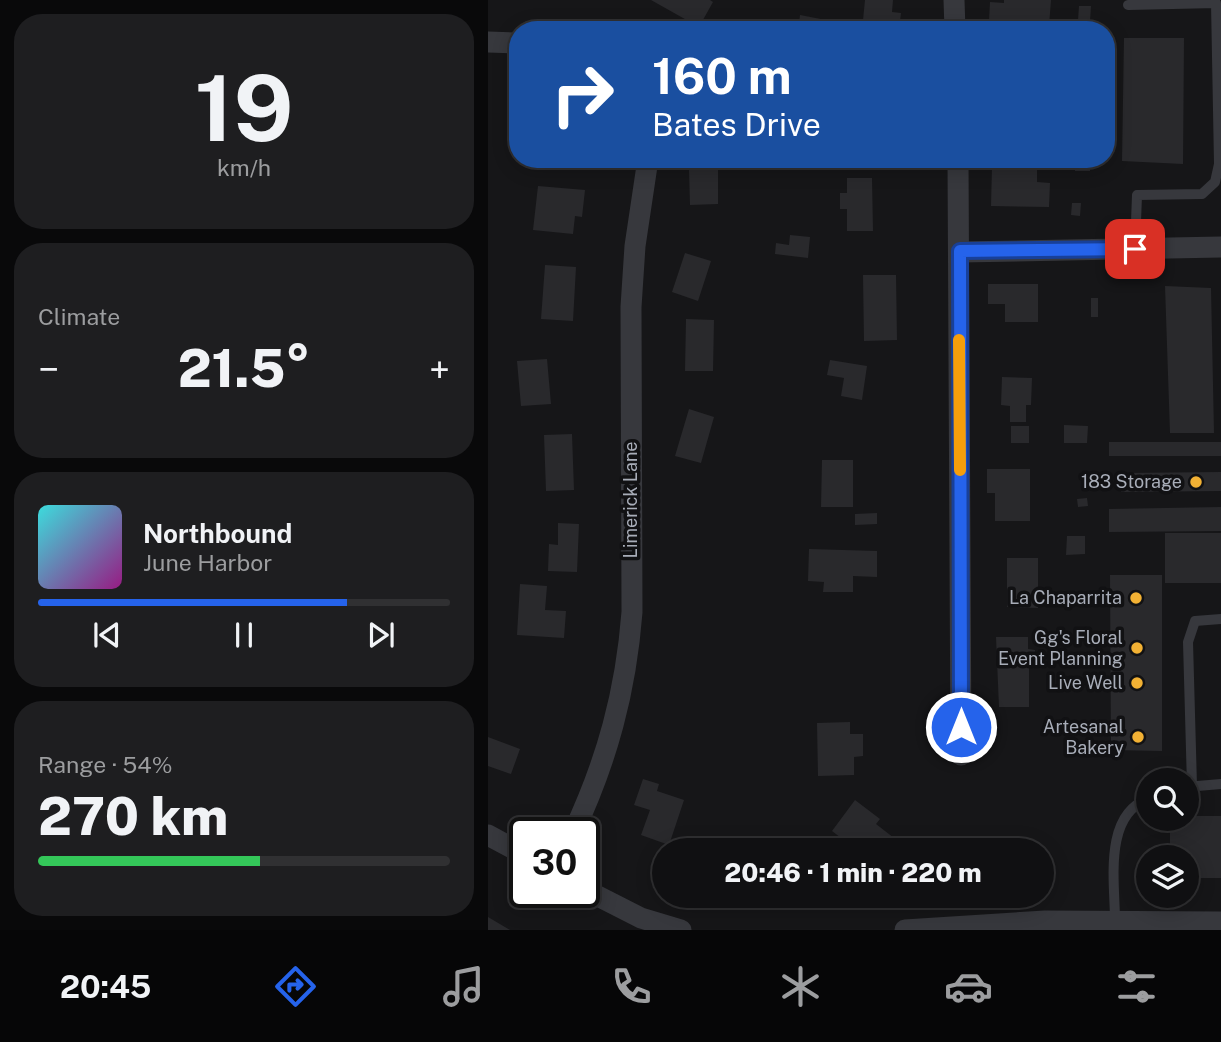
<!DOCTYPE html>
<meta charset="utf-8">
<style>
body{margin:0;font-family:"Public Sans",sans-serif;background:#1e1e20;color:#f1f3f6;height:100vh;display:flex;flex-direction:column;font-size:26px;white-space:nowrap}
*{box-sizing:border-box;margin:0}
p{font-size:23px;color:#9c9d9f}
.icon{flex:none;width:38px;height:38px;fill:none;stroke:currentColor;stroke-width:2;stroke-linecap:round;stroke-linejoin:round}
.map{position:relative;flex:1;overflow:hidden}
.details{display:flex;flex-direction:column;gap:14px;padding:14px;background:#09090a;width:488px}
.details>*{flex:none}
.banner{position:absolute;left:21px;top:21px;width:606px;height:147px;border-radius:28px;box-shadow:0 4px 18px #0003,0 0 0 2px #303032;background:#1a4fa0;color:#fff;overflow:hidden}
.fabs{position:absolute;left:648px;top:768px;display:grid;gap:14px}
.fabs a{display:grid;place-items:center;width:63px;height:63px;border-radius:50%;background:#101012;box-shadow:0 4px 18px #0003,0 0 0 2px #303032;font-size:35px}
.speed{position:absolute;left:21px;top:817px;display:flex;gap:14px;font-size:35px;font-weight:700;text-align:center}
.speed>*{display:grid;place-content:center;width:91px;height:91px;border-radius:50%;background:#101012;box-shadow:0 4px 18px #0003,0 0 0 2px #303032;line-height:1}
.speed .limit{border:4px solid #111;border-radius:10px;background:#fff;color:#111}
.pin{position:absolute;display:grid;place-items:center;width:60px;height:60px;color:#fff;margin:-30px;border-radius:14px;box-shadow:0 4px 10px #0006}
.me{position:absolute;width:77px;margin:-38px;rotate:0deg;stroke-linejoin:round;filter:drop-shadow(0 0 5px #0008)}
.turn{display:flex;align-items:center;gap:24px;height:147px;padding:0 28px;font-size:32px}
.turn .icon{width:91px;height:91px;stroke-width:2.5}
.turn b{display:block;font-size:49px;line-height:60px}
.big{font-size:52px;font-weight:800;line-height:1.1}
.details .widget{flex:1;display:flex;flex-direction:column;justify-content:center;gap:10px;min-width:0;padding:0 24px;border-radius:28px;background:#1e1e20}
.details .dial{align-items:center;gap:0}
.dial b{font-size:91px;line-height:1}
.song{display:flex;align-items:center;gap:21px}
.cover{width:84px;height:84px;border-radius:10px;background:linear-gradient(135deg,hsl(180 70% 55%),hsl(310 70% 35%))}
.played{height:7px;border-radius:4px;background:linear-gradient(90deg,#2563eb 75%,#303032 75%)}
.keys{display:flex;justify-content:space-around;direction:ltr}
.heat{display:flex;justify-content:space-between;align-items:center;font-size:38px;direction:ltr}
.charge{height:10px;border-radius:5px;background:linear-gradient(90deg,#34c759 54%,#303032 0)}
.trip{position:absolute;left:164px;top:838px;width:402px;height:70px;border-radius:35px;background:#101012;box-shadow:0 4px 18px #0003,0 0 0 2px #303032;font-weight:800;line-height:70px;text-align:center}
.tab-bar{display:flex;height:112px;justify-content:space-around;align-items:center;background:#060607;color:#9c9d9f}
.tab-bar .icon{width:49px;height:49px}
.tab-bar .on{color:#2563eb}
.tab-bar b{font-size:32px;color:#f1f3f6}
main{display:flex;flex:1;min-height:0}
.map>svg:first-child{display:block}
.building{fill:#29292c}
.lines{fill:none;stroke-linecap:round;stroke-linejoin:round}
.lane{stroke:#37383d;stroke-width:10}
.street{stroke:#37383d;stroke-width:21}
.route-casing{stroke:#184099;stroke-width:18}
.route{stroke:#2563eb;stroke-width:12}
.slow{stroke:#f59e0b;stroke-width:12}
.poi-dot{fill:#f2b134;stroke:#111113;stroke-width:2.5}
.labels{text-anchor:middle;stroke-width:7;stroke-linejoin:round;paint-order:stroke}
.poi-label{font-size:18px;fill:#a8adb8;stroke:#111113;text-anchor:end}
.street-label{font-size:18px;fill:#a8adb8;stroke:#111113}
</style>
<main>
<section class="details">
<div class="widget dial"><b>19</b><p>km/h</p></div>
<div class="widget"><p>Climate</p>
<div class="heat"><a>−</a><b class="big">21.5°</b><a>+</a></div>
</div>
<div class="widget">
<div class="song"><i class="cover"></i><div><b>Northbound</b><p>June Harbor</p></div></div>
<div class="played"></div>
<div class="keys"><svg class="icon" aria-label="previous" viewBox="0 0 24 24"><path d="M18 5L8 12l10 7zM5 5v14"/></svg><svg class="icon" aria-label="pause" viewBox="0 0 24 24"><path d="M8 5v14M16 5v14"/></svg><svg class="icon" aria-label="next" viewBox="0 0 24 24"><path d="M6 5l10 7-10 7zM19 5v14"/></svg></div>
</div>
<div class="widget"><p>Range · 54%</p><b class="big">270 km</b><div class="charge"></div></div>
</section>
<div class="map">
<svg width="733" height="930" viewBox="0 0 733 930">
<rect width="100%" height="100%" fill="#161618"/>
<path class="building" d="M163,0H222L225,2L211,27Z
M377,0H405L404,12L413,13L411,30H374Z
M516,0H563L561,26L501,21L502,2L516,3Z
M591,6H603L602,21L590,20Z
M312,15L338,20L336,30H310Z
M636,38H696L695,164L634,161Z
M587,159H603L602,171H587Z
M504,166L549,167V182L562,183L561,207L503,206Z
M230,168V204L202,205L201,169Z
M359,178H384L385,231H359V209H352V193H359Z
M50,186L97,190L94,217L87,216L85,234L45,230Z
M584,203H593L592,216L583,215Z
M302,235L322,237L320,258L287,254L288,243L301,245Z
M197,253L223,261L210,301L184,292Z
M57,265L88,267L85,321L53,319Z
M375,275H408L409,340L376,341Z
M500,284H550V322H517V304H500Z
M677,286L723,288L726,433H682Z
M603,298H610V317H603Z
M198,319L226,320L225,371H197Z
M59,359L63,404L33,406L29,361Z
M342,360L379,366L374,400L353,396L356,378L339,375Z
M514,377L544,378L543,405H538V422H522V406L513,405Z
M201,409L226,417L213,463L187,456Z
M576,425L600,426L599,443H576Z
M523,426H541V443H523Z
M84,434L86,490L58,491L56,435Z
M621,442H733V456H621Z
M334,460H365V507H333Z
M499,469H542V521H507V493H499Z
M733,472V491L633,492V473Z
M599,498L600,506L590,507L589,499Z
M733,507V531L621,532V509Z
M389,513V524L367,525V514Z
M70,523L91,524L89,572L60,571L61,544L70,545Z
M677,533H733V583H677Z
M579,536H597V554L578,555Z
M321,549L389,551V577L365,576V592H335L336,582L320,581Z
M519,558H550V608L519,607Z
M622,575H674V751L623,750Z
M32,584L59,586L57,610L78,611L76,638L29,635Z
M508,637H540V649L547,650V664H541V707H511Z
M362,722V734H375V756L366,757V775L330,776L329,723Z
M0,737L32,749L23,774L0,766Z
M155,779L171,784L169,791L196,800L181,845L153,835L162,810L146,805Z
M367,800L392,819L388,824L415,845L411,850H380L369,843L366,848L344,831Z
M698,816H733V878H698V858H682V819H698Z
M212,837L262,844L261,850H210Z
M0,917L22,930H0Z"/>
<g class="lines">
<path class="lane" d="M640,5L728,3L731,164L727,182L714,194L649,195L647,249
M704,786L700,642L707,621L733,619
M698,787L733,784
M627,921C627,883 615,815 660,799"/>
<path class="street" d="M466,0L467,30
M0,42L30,43
M470,159L473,755
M472,252L733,247
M85,833C119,761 138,691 144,612L143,307L147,246L160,159
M0,835L37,855
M96,889L153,918L193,930
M417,930L557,921L733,922"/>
</g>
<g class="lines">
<g class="route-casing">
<path id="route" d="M473,727L472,251L647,249"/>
</g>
<use href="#route" class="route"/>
<path class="slow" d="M471,340L472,470"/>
</g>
<g class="poi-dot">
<circle cx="708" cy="482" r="7"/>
<circle cx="648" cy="598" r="7"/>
<circle cx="649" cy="648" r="7"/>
<circle cx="649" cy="683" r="7"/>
<circle cx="650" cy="737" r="7"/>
</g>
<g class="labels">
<g class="poi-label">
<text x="694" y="488">183 Storage</text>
<text x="634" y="604">La Chaparrita</text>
<text x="635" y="644">Gg's Floral<tspan x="635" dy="21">Event Planning</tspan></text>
<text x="635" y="689">Live Well</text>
<text x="636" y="733">Artesanal<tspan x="636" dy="21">Bakery</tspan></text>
</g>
<g class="street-label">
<text transform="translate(143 500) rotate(-90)" y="6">Limerick Lane</text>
</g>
</g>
</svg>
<div class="fabs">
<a><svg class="icon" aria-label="search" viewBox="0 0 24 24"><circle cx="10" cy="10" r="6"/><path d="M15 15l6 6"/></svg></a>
<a><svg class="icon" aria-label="layers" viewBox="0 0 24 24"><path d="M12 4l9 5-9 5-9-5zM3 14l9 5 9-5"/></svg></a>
</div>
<div class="speed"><div class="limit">30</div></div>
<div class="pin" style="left:647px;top:249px;background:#d93025"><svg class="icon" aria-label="arrive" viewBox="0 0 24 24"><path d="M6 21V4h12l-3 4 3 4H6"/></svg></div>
<svg class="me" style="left:473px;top:727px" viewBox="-20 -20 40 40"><circle r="17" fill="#2563eb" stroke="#fff" stroke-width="3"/><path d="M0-11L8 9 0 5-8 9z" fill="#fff"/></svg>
<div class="trip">20:46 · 1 min · 220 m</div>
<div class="banner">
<div class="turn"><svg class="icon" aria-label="right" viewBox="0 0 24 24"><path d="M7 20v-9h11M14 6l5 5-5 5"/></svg><div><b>160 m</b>Bates Drive</div></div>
</div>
</div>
</main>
<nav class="tab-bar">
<b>20:45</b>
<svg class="icon on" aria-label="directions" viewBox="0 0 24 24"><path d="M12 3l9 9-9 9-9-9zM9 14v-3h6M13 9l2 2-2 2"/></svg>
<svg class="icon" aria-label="music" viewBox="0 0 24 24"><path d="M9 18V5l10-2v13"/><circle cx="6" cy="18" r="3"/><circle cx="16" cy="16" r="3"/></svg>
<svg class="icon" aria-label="phone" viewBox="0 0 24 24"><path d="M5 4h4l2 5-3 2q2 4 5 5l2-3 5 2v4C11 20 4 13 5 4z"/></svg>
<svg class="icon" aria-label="climate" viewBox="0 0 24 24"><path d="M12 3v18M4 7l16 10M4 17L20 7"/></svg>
<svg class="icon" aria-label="car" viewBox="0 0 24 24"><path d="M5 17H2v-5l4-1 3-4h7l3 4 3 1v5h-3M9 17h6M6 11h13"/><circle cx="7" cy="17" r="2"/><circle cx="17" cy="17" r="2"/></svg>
<svg class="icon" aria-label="filters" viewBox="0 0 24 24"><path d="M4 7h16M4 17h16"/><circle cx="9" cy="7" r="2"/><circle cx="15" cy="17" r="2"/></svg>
</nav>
